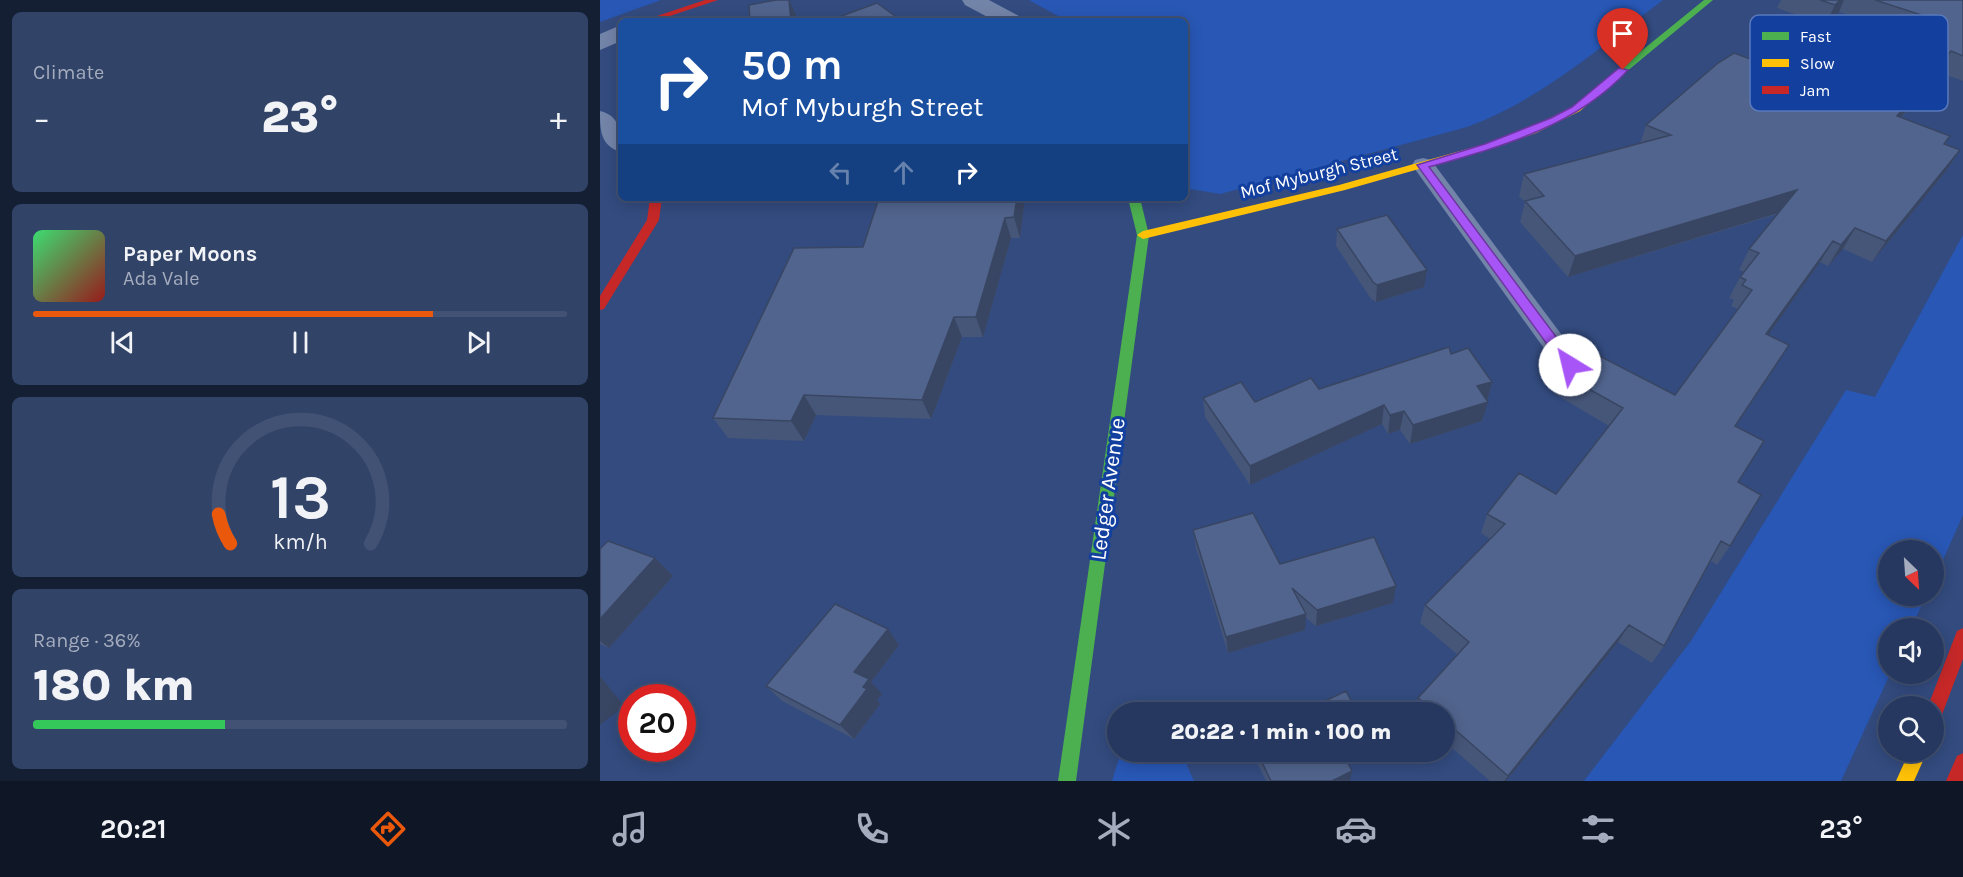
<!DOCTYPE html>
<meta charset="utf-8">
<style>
body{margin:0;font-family:Karla,sans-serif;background:#324368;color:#f1f3f6;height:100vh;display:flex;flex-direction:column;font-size:22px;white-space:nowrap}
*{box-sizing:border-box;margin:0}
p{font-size:20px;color:#a4acbd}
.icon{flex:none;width:33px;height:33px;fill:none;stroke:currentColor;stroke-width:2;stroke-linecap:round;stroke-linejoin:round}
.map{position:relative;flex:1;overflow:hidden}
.drawer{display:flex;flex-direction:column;gap:12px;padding:12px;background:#151f34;width:600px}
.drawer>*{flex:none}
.banner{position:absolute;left:18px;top:18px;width:570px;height:183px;border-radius:9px;box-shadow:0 3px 15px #0003,0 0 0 2px #425274;background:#1a4fa0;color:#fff;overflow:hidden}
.needle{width:39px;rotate:155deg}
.tools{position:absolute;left:1278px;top:540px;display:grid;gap:12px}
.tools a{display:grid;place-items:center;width:66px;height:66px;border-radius:50%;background:#26385f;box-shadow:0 3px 15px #0003,0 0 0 2px #425274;font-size:30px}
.speed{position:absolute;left:18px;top:684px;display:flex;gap:12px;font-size:30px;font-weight:700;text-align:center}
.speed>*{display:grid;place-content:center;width:78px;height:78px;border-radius:50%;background:#26385f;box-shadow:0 3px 15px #0003,0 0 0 2px #425274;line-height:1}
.speed .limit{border:9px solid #d22;background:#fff;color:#111}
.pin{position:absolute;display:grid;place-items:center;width:51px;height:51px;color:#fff;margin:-62px -26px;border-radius:50% 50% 50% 0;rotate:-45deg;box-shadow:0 0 6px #0007}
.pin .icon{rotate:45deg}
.me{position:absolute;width:66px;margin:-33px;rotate:324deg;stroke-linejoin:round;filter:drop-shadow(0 0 4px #0008)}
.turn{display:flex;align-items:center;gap:21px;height:126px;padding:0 24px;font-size:27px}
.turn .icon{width:78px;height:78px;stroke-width:2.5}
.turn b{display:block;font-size:42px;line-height:51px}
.lanes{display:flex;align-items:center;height:57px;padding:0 24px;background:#0003;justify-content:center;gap:30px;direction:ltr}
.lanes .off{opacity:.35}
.big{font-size:45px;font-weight:800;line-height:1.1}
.drawer .tile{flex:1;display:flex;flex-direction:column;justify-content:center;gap:9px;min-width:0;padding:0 21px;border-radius:9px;background:#324368}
.drawer .dial{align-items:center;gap:0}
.dial svg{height:156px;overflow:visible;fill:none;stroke:#425274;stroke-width:7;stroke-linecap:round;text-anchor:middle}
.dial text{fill:#f1f3f6;stroke:none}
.song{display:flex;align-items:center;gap:18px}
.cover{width:72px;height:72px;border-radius:9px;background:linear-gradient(135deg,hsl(140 70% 55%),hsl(0 70% 35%))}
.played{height:6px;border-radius:3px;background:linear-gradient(90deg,#ea580c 75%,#425274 75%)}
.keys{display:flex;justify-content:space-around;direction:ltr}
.heat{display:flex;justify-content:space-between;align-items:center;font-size:33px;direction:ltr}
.charge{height:9px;border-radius:4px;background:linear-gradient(90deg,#34c759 36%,#425274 0)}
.trip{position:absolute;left:507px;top:702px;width:348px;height:60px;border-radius:30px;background:#26385f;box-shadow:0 3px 15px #0003,0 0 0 2px #425274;font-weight:800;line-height:60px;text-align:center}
.dock{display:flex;height:96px;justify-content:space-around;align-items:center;background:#0f1626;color:#a4acbd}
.dock .icon{width:42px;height:42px}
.dock .on{color:#ea580c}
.dock b{font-size:27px;color:#f1f3f6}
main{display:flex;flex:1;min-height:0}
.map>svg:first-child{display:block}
.green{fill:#2857b5}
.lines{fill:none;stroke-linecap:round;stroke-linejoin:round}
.lane{fill:#7384a9;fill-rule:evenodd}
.street{fill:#7384a9;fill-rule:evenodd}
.fast{fill:#4caf50;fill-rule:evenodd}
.slow{fill:#ffc107;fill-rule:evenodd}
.jam{fill:#c62828;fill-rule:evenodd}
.wall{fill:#465679}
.shaded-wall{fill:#394663}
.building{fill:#51648d;stroke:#394663;stroke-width:1.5}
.route{fill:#a855f7;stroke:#6d37a1;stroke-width:1.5}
.labels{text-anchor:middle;stroke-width:6;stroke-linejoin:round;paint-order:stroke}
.far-street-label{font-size:18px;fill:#fff;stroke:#13409f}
.street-label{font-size:22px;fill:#fff;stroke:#13409f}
.key{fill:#13409f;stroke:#5a79bc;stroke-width:1.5}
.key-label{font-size:16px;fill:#fff}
</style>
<main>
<section class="drawer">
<div class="tile"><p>Climate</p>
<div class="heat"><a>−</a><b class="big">23°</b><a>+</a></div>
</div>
<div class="tile">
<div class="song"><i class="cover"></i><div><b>Paper Moons</b><p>Ada Vale</p></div></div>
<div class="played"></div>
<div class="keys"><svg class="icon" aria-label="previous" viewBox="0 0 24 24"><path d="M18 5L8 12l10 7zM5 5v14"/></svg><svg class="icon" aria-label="pause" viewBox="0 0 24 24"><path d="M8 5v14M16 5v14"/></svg><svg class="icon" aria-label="next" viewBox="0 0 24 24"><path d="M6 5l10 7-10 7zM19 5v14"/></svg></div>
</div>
<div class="tile dial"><svg viewBox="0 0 100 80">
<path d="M14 69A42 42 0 1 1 86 69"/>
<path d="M14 69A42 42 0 0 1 8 54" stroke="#ea580c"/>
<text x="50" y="56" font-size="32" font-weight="700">13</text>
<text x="50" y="72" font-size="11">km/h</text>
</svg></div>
<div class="tile"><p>Range · 36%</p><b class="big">180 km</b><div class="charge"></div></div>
</section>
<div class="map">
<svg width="1363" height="781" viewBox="0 0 1363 781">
<rect width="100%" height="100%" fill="#334b7f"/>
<path class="green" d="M0,0H61L0,22Z
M429,0H1063C1000,47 941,100 867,127L620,194L585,188V21H467Z
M1363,235V515L1334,580V550H1288V596H1326L1311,628H1288L1290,674L1241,781H984L1091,641L1246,390L1275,397Z
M521,752H581L594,781H512Z"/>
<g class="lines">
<path class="lane" d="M823,158L831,160L979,358L983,365L979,372L970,375L961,372L812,165L815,160Z"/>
<path class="street" d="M362,0H389L419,16L422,21H395L365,5Z
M21,25V41L0,50V34Z
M0,111C21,116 21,133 21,152C0,146 0,129 0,111Z"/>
<path class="fast" d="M1104,0H1113L1014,82H1008V78Z
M528,198H540L549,235L476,781H458L537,235Z"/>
<path class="slow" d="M1011,77L1014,78V82L980,111L936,133L893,148L745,190L543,239L537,235L543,231L739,185L885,144L928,129L972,107Z
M1309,752H1327L1314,781H1296Z"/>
<path class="jam" d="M105,0H118L55,21H42Z
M50,198H62L59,220L4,309L0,310V296L47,220Z
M1363,628V659L1340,720L1334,723V706H1328L1357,631Z
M1363,753V781H1346L1357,756Z"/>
</g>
<path class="wall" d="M1181,0H1363V81L1338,72L1301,118L1350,136L1345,145L1360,150L1346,171L1272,262L1243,249L1228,266L1220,262L1168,335L1176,366L1136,426L1138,482L1130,546L1117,565L1111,561L1064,646L1052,663L1018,642L906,781H890L844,741V712H814L818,698L858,655L820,623L825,605L890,539L881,533L887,514L956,494L1009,426L953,393L960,373L1075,395L1138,309L1131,306L1134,300L1129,298L1140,277L1144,272L1139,270L1149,249L1178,214L968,277L920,222L925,202L919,196L924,174L1040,144L1046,125L1256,98L1314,36L1239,12L1225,25L1177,8Z
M279,198H425L420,238H411L383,337H362L331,419L216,415L204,441L128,438L113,418L263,247Z
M737,229L824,287L776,302L771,299L736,246Z
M851,354L892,382L882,421L810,444L800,430L788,434L782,424L650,485L605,417L603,398L655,402L719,389Z
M593,530L680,564L793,603L716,626L705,617V630L628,653L596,548Z
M0,549L55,558L73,576L9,648L0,644Z
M288,629L299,645L271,682L282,694L277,700L280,704L254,739L182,701L166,686Z
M652,752H763L746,761L750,781H666Z"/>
<path class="shaded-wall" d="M189,0L197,17V21H191Z
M1240,0H1244L1239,12L1225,25L1235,5Z
M1351,51L1338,72L1285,137L1297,116Z
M1360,150L1346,171L1272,262L1286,241Z
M1197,190L1185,211L968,277L975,256Z
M417,198H425L420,238L414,217Z
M405,218L411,238L383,337L376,317Z
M1255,228L1243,249L1228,266L1241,245Z
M1233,241L1220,262L1154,355L1166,334Z
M827,270L824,287L776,302L777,285Z
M354,317L362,337L331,419L322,400Z
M1189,345L1176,366L1122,446L1135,426Z
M892,382L887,401L877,386Z
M204,395L216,415L204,441L191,421Z
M888,402L882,421L810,444L813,425Z
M784,405L782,424L650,485V466Z
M804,411L800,430L788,434L790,415Z
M55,558L73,576L9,648L0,641V619Z
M796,586L793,603L716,626L717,610Z
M706,614L705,630L628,653L626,637Z
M1029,625L1018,642L906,781H904L908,776Z
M288,629L299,645L271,682L282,694L277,700L280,704L254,739L240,725L263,687L254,672Z
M0,676L24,706L0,725Z
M741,752H763L739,764Z
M752,771L750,781H732Z"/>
<path class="building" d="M176,0H189L191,21H150L149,5Z
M1220,0H1240L1235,5Z
M1275,0H1363V56L1351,51L1297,116L1350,136L1344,144L1360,150L1286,241L1255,228L1241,245L1233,241L1166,334L1189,345L1135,426L1164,441L1138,482L1161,495L1130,546L1121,541L1064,646L1029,625L908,776L844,720V712H835L818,698L869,642L825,605L905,524L887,514L919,473L956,494L1023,408L960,373L970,354L978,356L990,351L1075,395L1152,290L1142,285L1146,280L1140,277L1159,253L1149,249L1197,190L975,256L925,201L944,196L924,174L1071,135L1046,125L1118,63L1134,53L1256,98L1331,18Z
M277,3L302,21H228Z
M279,198H417L414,217L405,218L376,317H354L322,400L204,395L191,421L113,418L194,248L263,247Z
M787,215L827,270L777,285L773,282L737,229Z
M849,347L851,354L868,348L892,382L877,386L888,402L813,425L804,411L790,415L784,405L650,466L603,398L641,382L655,402L711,378L719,389Z
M653,513L680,564L774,537L796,586L717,610L692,588L706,614L626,637L593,530Z
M8,541L55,558L0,619V549Z
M235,604L288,629L254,672L269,679L263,687L267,689L240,725L166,686Z
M746,691L757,712H702Z
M657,752H742L752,771L732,781H671Z"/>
<path class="route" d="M1019,68L1028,70C977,126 900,147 829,167L975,362L977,365L970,370L965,369L817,165L885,144L951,118L972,107Z"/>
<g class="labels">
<g class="far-street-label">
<text transform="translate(719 173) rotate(-14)" y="6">Mof Myburgh Street</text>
</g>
<g class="street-label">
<text transform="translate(507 489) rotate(-82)" y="8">Ledger Avenue</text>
</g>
</g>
<rect x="1150" y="15" width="198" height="96" rx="9" class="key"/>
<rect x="1162" y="32" width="27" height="8" fill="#4caf50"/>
<rect x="1162" y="59" width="27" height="8" fill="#ffc107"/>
<rect x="1162" y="86" width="27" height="8" fill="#c62828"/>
<g class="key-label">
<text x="1200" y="42">Fast</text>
<text x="1200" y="69">Slow</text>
<text x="1200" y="96">Jam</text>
</g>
</svg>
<div class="tools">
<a><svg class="needle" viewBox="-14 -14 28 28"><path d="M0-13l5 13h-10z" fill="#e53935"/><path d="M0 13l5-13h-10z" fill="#a4acbd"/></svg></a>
<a><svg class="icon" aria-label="sound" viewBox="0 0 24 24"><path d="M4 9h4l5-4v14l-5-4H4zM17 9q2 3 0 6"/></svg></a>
<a><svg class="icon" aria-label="search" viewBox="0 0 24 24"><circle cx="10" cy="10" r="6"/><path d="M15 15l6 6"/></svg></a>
</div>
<div class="speed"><div class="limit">20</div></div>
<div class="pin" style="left:1023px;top:70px;background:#d93025"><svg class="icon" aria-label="arrive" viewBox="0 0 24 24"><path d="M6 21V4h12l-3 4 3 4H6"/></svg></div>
<svg class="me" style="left:970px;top:365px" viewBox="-20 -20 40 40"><circle r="19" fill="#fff"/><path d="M0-13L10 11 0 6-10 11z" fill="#a855f7"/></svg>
<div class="trip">20:22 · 1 min · 100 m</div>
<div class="banner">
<div class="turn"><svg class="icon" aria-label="right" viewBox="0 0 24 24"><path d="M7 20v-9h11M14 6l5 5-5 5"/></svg><div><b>50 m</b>Mof Myburgh Street</div></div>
<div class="lanes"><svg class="icon off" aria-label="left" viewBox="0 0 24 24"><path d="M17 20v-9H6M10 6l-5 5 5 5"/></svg><svg class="icon off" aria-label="ahead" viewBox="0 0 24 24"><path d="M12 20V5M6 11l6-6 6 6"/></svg><svg class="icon" aria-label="right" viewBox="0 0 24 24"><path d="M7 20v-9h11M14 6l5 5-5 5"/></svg></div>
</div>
</div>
</main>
<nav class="dock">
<b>20:21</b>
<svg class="icon on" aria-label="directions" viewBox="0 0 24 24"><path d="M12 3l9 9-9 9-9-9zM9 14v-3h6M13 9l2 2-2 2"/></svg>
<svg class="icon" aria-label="music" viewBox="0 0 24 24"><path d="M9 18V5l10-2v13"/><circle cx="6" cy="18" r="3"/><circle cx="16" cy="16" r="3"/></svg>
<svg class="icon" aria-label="phone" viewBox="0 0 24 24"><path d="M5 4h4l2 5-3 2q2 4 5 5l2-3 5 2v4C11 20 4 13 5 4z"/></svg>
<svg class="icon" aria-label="climate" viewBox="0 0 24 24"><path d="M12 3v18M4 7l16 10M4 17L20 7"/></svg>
<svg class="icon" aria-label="car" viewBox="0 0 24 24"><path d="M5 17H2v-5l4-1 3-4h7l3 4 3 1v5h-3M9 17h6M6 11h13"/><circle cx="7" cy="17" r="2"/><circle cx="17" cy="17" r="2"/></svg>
<svg class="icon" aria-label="filters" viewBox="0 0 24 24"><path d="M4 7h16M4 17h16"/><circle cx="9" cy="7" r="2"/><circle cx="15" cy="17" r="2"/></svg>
<b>23°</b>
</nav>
